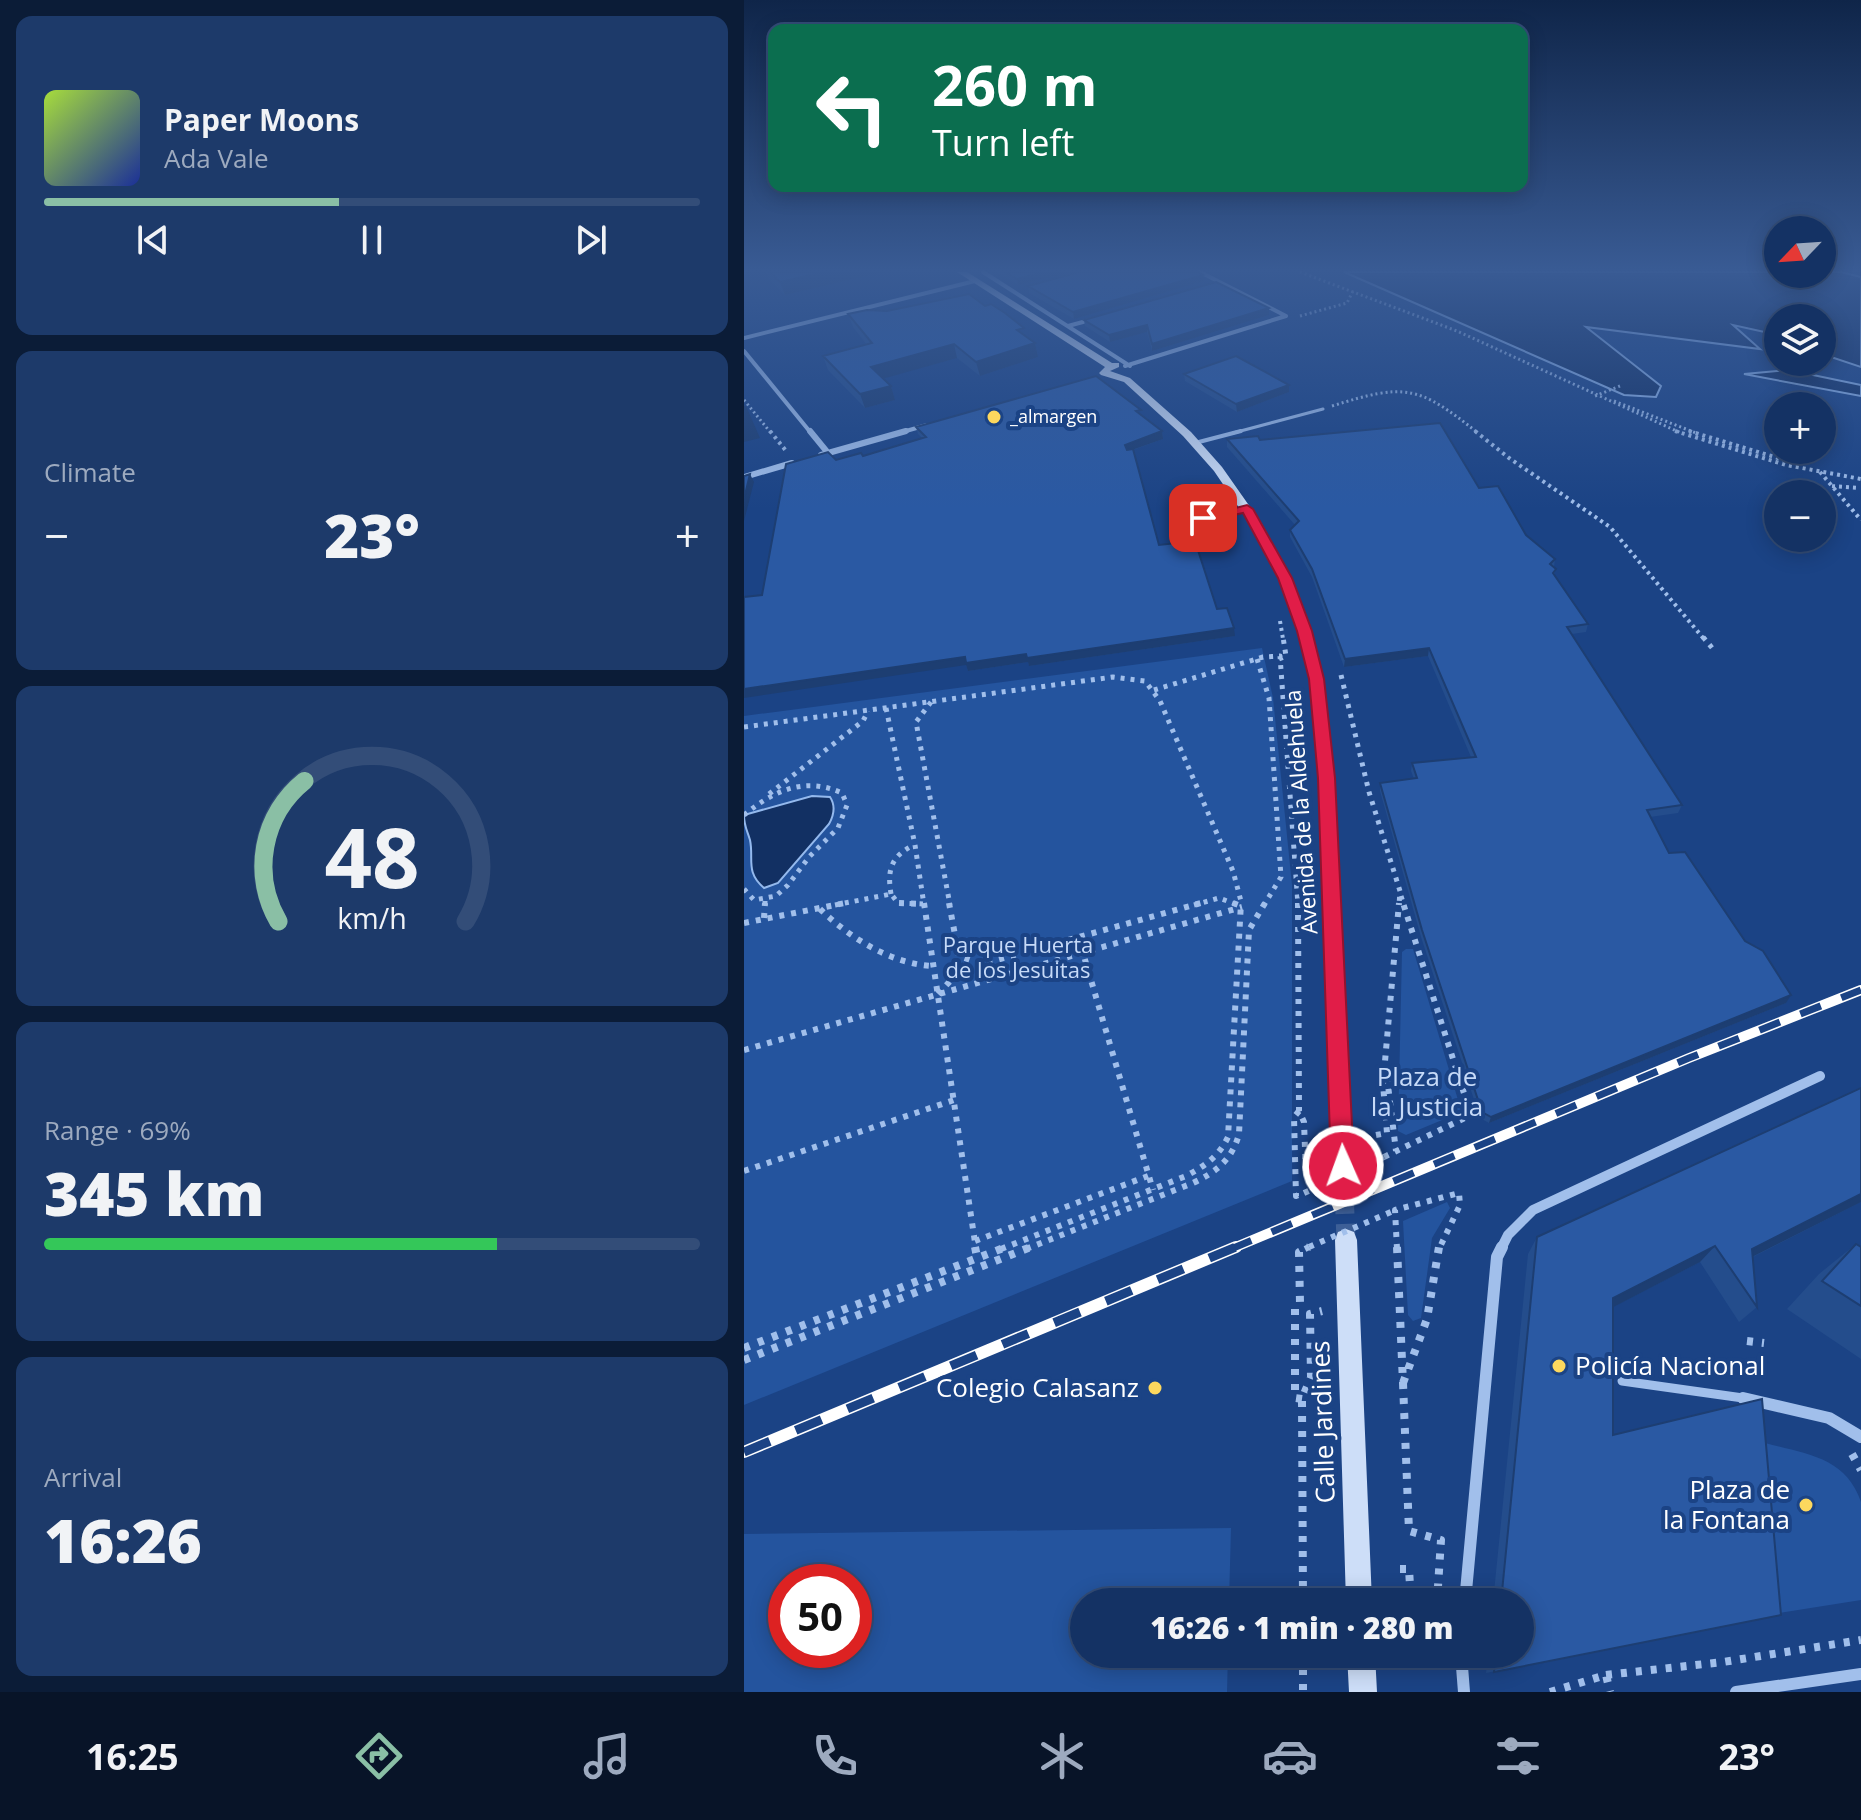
<!DOCTYPE html>
<meta charset="utf-8">
<style>
body{margin:0;font-family:"Open Sans",sans-serif;background:#1d3a6a;color:#f1f3f6;height:100vh;display:flex;flex-direction:column;font-size:30px;white-space:nowrap}
*{box-sizing:border-box;margin:0}
p{font-size:26px;color:#9daabf}
.icon{flex:none;width:44px;height:44px;fill:none;stroke:currentColor;stroke-width:2;stroke-linecap:round;stroke-linejoin:round}
.map{position:relative;flex:1;overflow:hidden}
.panel{display:flex;flex-direction:column;gap:16px;padding:16px;background:#0b1c37;width:744px}
.panel>*{flex:none}
.top-card{position:absolute;left:24px;top:24px;width:760px;height:168px;border-radius:16px;box-shadow:0 4px 20px #0003,0 0 0 2px #334d78;background:#0b6e4f;color:#fff;overflow:hidden}
.needle{width:52px;rotate:245deg}
.buttons{position:absolute;left:1020px;top:216px;display:grid;gap:16px}
.buttons a{display:grid;place-items:center;width:72px;height:72px;border-radius:50%;background:#143264;box-shadow:0 4px 20px #0003,0 0 0 2px #334d78;font-size:40px}
.speed{position:absolute;left:24px;top:1564px;display:flex;gap:16px;font-size:40px;font-weight:700;text-align:center}
.speed>*{display:grid;place-content:center;width:104px;height:104px;border-radius:50%;background:#143264;box-shadow:0 4px 20px #0003,0 0 0 2px #334d78;line-height:1}
.speed .limit{border:12px solid #d22;background:#fff;color:#111}
.pin{position:absolute;display:grid;place-items:center;width:68px;height:68px;color:#fff;margin:-34px;border-radius:16px;box-shadow:0 4px 12px #0006}
.me{position:absolute;width:88px;margin:-44px;rotate:358deg;stroke-linejoin:round;filter:drop-shadow(0 0 6px #0008)}
.turn{display:flex;align-items:center;gap:28px;height:168px;padding:0 32px;font-size:36px}
.turn .icon{width:104px;height:104px;stroke-width:2.5}
.turn b{display:block;font-size:56px;line-height:68px}
.big{font-size:60px;font-weight:800;line-height:1.1}
.panel .widget{flex:1;display:flex;flex-direction:column;justify-content:center;gap:12px;min-width:0;padding:0 28px;border-radius:16px;background:#1d3a6a}
.panel .dial{align-items:center;gap:0}
.dial svg{height:208px;overflow:visible;fill:none;stroke:#334d78;stroke-width:7;stroke-linecap:round;text-anchor:middle}
.dial text{fill:#f1f3f6;stroke:none}
.song{display:flex;align-items:center;gap:24px}
.cover{width:96px;height:96px;border-radius:12px;background:linear-gradient(135deg,hsl(80 70% 55%),hsl(230 70% 35%))}
.played{height:8px;border-radius:4px;background:linear-gradient(90deg,#8abfa5 45%,#334d78 45%)}
.keys{display:flex;justify-content:space-around;direction:ltr}
.heat{display:flex;justify-content:space-between;align-items:center;font-size:44px;direction:ltr}
.charge{height:12px;border-radius:6px;background:linear-gradient(90deg,#34c759 69%,#334d78 0)}
.trip{position:absolute;left:326px;top:1588px;width:464px;height:80px;border-radius:40px;background:#143264;box-shadow:0 4px 20px #0003,0 0 0 2px #334d78;font-weight:800;line-height:80px;text-align:center}
.tabs{display:flex;height:128px;justify-content:space-around;align-items:center;background:#081428;color:#9daabf}
.tabs .icon{width:56px;height:56px}
.tabs .on{color:#8abfa5}
.tabs b{font-size:36px;color:#f1f3f6}
main{display:flex;flex:1;min-height:0}
.map>svg:first-child{display:block}
.green{fill:#24549e;fill-rule:evenodd}
.water{fill:#123063;stroke:#94b9ed;stroke-width:2}
.lines{fill:none;stroke-linecap:round;stroke-linejoin:round}
.secondary-tunnel{stroke:#3d5f97;stroke-width:19;stroke-dasharray:19 10;stroke-linecap:butt}
.path-far4{stroke:#a1bfeb;stroke-width:3;stroke-dasharray:2 3;stroke-linecap:butt}
.path-far3{stroke:#a1bfeb;stroke-width:4;stroke-dasharray:3 4;stroke-linecap:butt}
.path-far2{stroke:#a1bfeb;stroke-width:5;stroke-dasharray:4 6;stroke-linecap:butt}
.path-far1{stroke:#a1bfeb;stroke-width:6;stroke-dasharray:5 7;stroke-linecap:butt}
.path{stroke:#a1bfeb;stroke-width:8;stroke-dasharray:6 9;stroke-linecap:butt}
.lane-far2{stroke:#a1bfeb;stroke-width:3}
.lane-far1{stroke:#a1bfeb;stroke-width:4}
.lane{stroke:#a1bfeb;stroke-width:9}
.street-far3{stroke:#a1bfeb;stroke-width:4}
.street-far2{stroke:#a1bfeb;stroke-width:6}
.street-far1{stroke:#a1bfeb;stroke-width:10}
.street{stroke:#a1bfeb;stroke-width:12}
.secondary{fill:#cddef8;fill-rule:evenodd}
.rail-far1-casing{stroke:#fff;stroke-width:10}
.rail-casing{stroke:#fff;stroke-width:12}
.rail-far1{stroke:#1b4385;stroke-width:7;stroke-dasharray:22;stroke-linecap:butt}
.rail{stroke:#1b4385;stroke-width:9;stroke-dasharray:28;stroke-linecap:butt}
.path-bridge{stroke:#a1bfeb;stroke-width:6;stroke-dasharray:5 7;stroke-linecap:butt}
.wall{fill:#244d8c}
.shaded-wall{fill:#1d3e72}
.building{fill:#2a59a3;stroke:#1d3e72;stroke-width:2}
.route{fill:#e11d48;stroke:#92132f;stroke-width:2}
.poi-dot{fill:#fdd85e;stroke:#1b4385;stroke-width:3}
.labels{text-anchor:middle;stroke-width:8;stroke-linejoin:round;paint-order:stroke}
.far-poi-label{font-size:18px;fill:#fff;stroke:#1b4385;text-anchor:start}
.street-label{font-size:22px;fill:#fff;stroke:#1b4385}
.park-label{font-size:22px;fill:#c6daf8;stroke:#1b4385}
.near-park-label{font-size:26px;fill:#c6daf8;stroke:#1b4385}
.near-poi-label{font-size:26px;fill:#fff;stroke:#1b4385;text-anchor:end}
.near-street-label{font-size:26px;fill:#fff;stroke:#1b4385}
</style>
<main>
<section class="panel">
<div class="widget">
<div class="song"><i class="cover"></i><div><b>Paper Moons</b><p>Ada Vale</p></div></div>
<div class="played"></div>
<div class="keys"><svg class="icon" aria-label="previous" viewBox="0 0 24 24"><path d="M18 5L8 12l10 7zM5 5v14"/></svg><svg class="icon" aria-label="pause" viewBox="0 0 24 24"><path d="M8 5v14M16 5v14"/></svg><svg class="icon" aria-label="next" viewBox="0 0 24 24"><path d="M6 5l10 7-10 7zM19 5v14"/></svg></div>
</div>
<div class="widget"><p>Climate</p>
<div class="heat"><a>−</a><b class="big">23°</b><a>+</a></div>
</div>
<div class="widget dial"><svg viewBox="0 0 100 80">
<path d="M14 69A42 42 0 1 1 86 69"/>
<path d="M14 69A42 42 0 0 1 24 15" stroke="#8abfa5"/>
<text x="50" y="56" font-size="32" font-weight="700">48</text>
<text x="50" y="72" font-size="11">km/h</text>
</svg></div>
<div class="widget"><p>Range · 69%</p><b class="big">345 km</b><div class="charge"></div></div>
<div class="widget"><p>Arrival</p><b class="big">16:26</b></div>
</section>
<div class="map">
<svg width="1117" height="1692" viewBox="0 0 1117 1692">
<rect width="100%" height="100%" fill="#1b4385"/>
<path class="green" d="M518,648L529,698L548,885V1181L0,1405V716Z
M662,949H669L717,1110L715,1113L662,1135L654,1131L658,952Z
M703,1202L706,1208L688,1238L677,1318L669,1321L664,1315L659,1221Z
M1021,1443C1062,1454 1102,1457 1117,1502V1600L1035,1613Z
M487,1528L485,1602H340V1654H484L483,1692H0V1534ZM42,1582H110V1650H42Z"/>
<path class="water" d="M600,272H1097L1117,277V367L1078,354V318H1034V335L989,325L1016,349L842,327L917,386L912,397L880,395Z
M1045,370L1117,385V396L1000,374Z
M68,796L86,797C92,806 90,815 85,824L34,883L20,888C1,872 10,859 6,840C3,830 0,826 0,815Z"/>
<g class="lines">
<path class="secondary-tunnel" d="M599,1166L602,1240"/>
<path class="path-far4" d="M556,272L713,331L937,433
M556,316L603,303L610,289
M851,396L876,386
M0,400L27,433
M870,401L952,433
M588,406C661,383 674,385 734,433"/>
<path class="path-far3" d="M26,431L43,452
M731,431L765,458L866,527L960,639
M931,431L1042,465L1117,479
M945,431L1057,465
M1076,472L1117,520
M1088,486L1115,488
M536,621L539,639"/>
<path class="path-far2" d="M959,637L969,649
M513,659L525,698L537,877L520,905
M535,659L542,656L539,637
M597,675L625,792L656,891L655,905
M410,690L519,657L536,656L554,905
M187,702L172,722L206,905
M142,708L171,845L180,905
M0,727L369,677L401,681L416,701L489,871L498,905
M25,794L119,721L124,711
M0,815C29,791 61,776 98,793L103,805L94,828L65,857L44,885L32,896L10,900L0,889
M147,894C143,870 147,856 170,845
M657,896L660,905
M21,905V899
M91,905L147,894L154,903L179,904
M450,905L475,898L494,905"/>
<path class="path-far1" d="M155,903L179,904
M180,903L232,1249
M205,903L215,956L238,964L457,903
M489,903L497,906
M554,903L555,1111L560,1122L562,1175L574,1172
M76,909C106,938 147,964 189,966
M20,918L21,903
M0,923L101,903
M334,936L409,1190
M194,994L225,961
M0,1050L498,907
M643,1077L652,1151
M555,1111L550,1117L552,1196L560,1193
M632,1135L643,1133L639,1084L655,903
M640,1157L727,1115L659,903
M0,1171L210,1100
M231,1241L404,1176
M257,1249L442,1176C461,1166 475,1156 484,1137L497,903
M282,1249L449,1183C472,1172 488,1160 495,1134L505,930L521,903
M561,1249L565,1247
M653,1249L651,1210L715,1193L716,1205L695,1249"/>
<path class="path" d="M231,1247L233,1257
M653,1247L659,1383
M1003,1341L1020,1343
M0,1348L262,1247
M0,1360L287,1247
M659,1383L665,1531L697,1540L693,1602
M659,1383L683,1319L695,1247
M558,1399L551,1398V1309L556,1303L555,1252L565,1247
M1108,1454L1117,1470
M656,1569H665L667,1602
M559,1602L558,1399L567,1377L566,1314L578,1311
M559,1654V1692
M862,1675L979,1662L1117,1640
M806,1692L862,1675L866,1692"/>
<path class="lane-far2" d="M489,433L579,409"/>
<path class="lane-far1" d="M451,443L497,431
M459,518L503,509"/>
<path class="lane" d="M878,1381L999,1398"/>
<path class="street-far3" d="M239,272L386,366
M456,272L542,316
M324,326L350,319
M0,338L231,281
M0,351L67,433
M381,366L542,316
M155,433L183,425"/>
<path class="street-far2" d="M66,431L84,453
M77,455L162,431
M0,477L48,463"/>
<path class="street-far1" d="M757,1249L764,1235L789,1210L1076,1076"/>
<path class="street" d="M999,1398L1085,1418L1117,1437
M721,1602L753,1257L758,1247
M717,1654L720,1692
M992,1692L1117,1674"/>
<path class="secondary" d="M213,272H223L368,363H375V367L366,371L386,378L447,432L478,467L518,524L547,578L567,631L579,679L591,778L609,1166L606,1173L599,1176L592,1173L589,1166L575,778L565,679L555,631L535,578L506,524L470,471L439,436L380,382L357,375L355,373L361,367Z
M602,1229L610,1232L613,1240L628,1602H602L591,1240L594,1232Z
M603,1654H631L633,1692H605Z"/>
<g class="rail-far1-casing">
<path id="rail-far1" d="M487,1249L945,1058L1117,990"/>
</g>
<g class="rail-casing">
<path id="rail" d="M0,1452L492,1247"/>
</g>
<use href="#rail-far1" class="rail-far1"/>
<use href="#rail" class="rail"/>
<path class="path-bridge" d="M560,1193L640,1157
M565,1247L647,1212"/>
</g>
<path class="wall" d="M21,272H139L41,295L24,278Z
M253,272H327L274,285Z
M460,281L330,319L285,293L284,286Z
M525,308V315L408,351L403,332L366,342L341,326L340,320Z
M104,314L282,336L291,343L294,357L236,376L213,358L139,378L147,386L151,400L121,408L84,370L79,356L123,345L109,327Z
M440,374L545,385V392L493,412L441,381Z
M398,415L418,431L419,439L389,450L415,545L473,609L491,636L285,666L284,662L224,671L222,665L18,595L92,460L119,456L178,438L174,434L172,427Z
M483,439L516,440L735,488L782,535L811,559L810,567L811,576L844,624L842,632L828,634L938,805L934,813L906,817L925,853L1042,1003L745,1123L736,1118L677,937L636,791V783L670,779L667,771L668,763L727,757L684,656L600,667L568,577L546,537V530L551,525L483,447Z
M1117,1088V1202L1009,1257L1013,1307L995,1322L956,1262L869,1307V1435L1018,1399L1037,1615L742,1673L744,1654H776V1602H749L784,1254L793,1237Z
M1112,1244L1117,1247V1359L1043,1309L1075,1274Z"/>
<path class="shaded-wall" d="M80,272H139L41,295L36,282Z
M300,272H327L274,285L273,279Z
M459,275L460,281L330,319L329,312Z
M525,308V315L408,351V344Z
M403,325V332L366,342L365,335Z
M291,343L294,357L236,376L232,362Z
M210,344L213,358L131,381L127,367Z
M545,385V392L493,412L492,404Z
M147,386L151,400L121,408L116,394Z
M0,406H2L16,438L0,442Z
M418,431L419,439L382,452L381,445Z
M6,474L10,482L0,521V499Z
M490,628L491,636L285,666L284,662L224,671L222,665L0,698V689L221,657L282,654Z
M685,648L684,656L600,667L601,659Z
M1047,995L1042,1003L745,1123L747,1117Z
M1117,1194V1202L992,1265L1008,1249Z
M971,1246L956,1262L858,1313L869,1298Z"/>
<path class="building" d="M26,272H80L36,282Z
M262,272H300L273,279Z
M335,272H454L459,275L329,312L284,286Z
M472,282L525,308L408,344L403,325L365,335L340,320Z
M225,294L241,306L247,304L261,313L280,328L273,330L291,343L232,362L210,344L127,367L147,386L116,394L79,356L128,343L104,314L123,310L143,311Z
M492,356L545,385L492,404L440,374Z
M352,376L397,410L392,411L418,431L381,445L383,450L389,449L415,545L451,541L473,609L483,608L490,628L283,658L282,654L222,663L221,657L0,689V597L18,595L42,464L84,452L92,460L117,453L119,456L182,437L172,427Z
M696,423L735,488L754,486L782,535L811,559L806,564L812,569L809,573L844,624L823,627L938,805L903,810L925,853L941,852L1001,941L1019,951L1047,995L747,1117L738,1112L678,930L636,783L673,778L668,763L732,757L685,648L601,659L568,569L546,530L555,521L483,439L514,436L516,440Z
M6,474L0,499V476Z
M1117,1088V1194L1008,1249L1013,1307L971,1246L869,1298V1435L1018,1399L1037,1615L750,1672L752,1654H776V1602H757L793,1237Z
M1112,1244L1117,1247V1306L1078,1281Z"/>
<linearGradient id="sky" x2="0" y2="1"><stop stop-color="#0f2549"/><stop offset="0.53" stop-color="#395b94"/><stop offset="1" stop-color="#395b94" stop-opacity="0"/></linearGradient>
<rect width="1117" height="509" fill="url(#sky)"/>
<path class="route" d="M503,505L509,509L548,578L568,631L580,679L591,778L610,1166L607,1174L599,1177L590,1174L587,1166L574,778L565,679L553,631L534,578L499,513L459,522L453,518Z"/>
<g class="poi-dot">
<circle cx="250" cy="417" r="8"/>
<circle cx="815" cy="1366" r="8"/>
<circle cx="411" cy="1388" r="8"/>
<circle cx="1062" cy="1505" r="8"/>
</g>
<g class="labels">
<g class="far-poi-label">
<text x="266" y="423">_almargen</text>
</g>
<g class="street-label">
<text transform="translate(557 812) rotate(-94)" y="8">Avenida de la Aldehuela</text>
</g>
<g class="park-label">
<text x="274" y="953">Parque Huerta<tspan x="274" dy="25">de los Jesuitas</tspan></text>
</g>
<g class="near-park-label">
<text x="683" y="1086">Plaza de<tspan x="683" dy="30">la Justicia</tspan></text>
</g>
<g class="near-poi-label">
<text x="831" y="1375" text-anchor="start">Policía Nacional</text>
<text x="395" y="1397">Colegio Calasanz</text>
<text x="1046" y="1499">Plaza de<tspan x="1046" dy="30">la Fontana</tspan></text>
</g>
<g class="near-street-label">
<text transform="translate(579 1422) rotate(-92)" y="9">Calle Jardines</text>
</g>
</g>
</svg>
<div class="buttons">
<a><svg class="needle" viewBox="-14 -14 28 28"><path d="M0-13l5 13h-10z" fill="#e53935"/><path d="M0 13l5-13h-10z" fill="#9daabf"/></svg></a>
<a><svg class="icon" aria-label="layers" viewBox="0 0 24 24"><path d="M12 4l9 5-9 5-9-5zM3 14l9 5 9-5"/></svg></a>
<a>+</a>
<a>−</a>
</div>
<div class="speed"><div class="limit">50</div></div>
<div class="pin" style="left:459px;top:518px;background:#d93025"><svg class="icon" aria-label="arrive" viewBox="0 0 24 24"><path d="M6 21V4h12l-3 4 3 4H6"/></svg></div>
<svg class="me" style="left:599px;top:1166px" viewBox="-20 -20 40 40"><circle r="17" fill="#e11d48" stroke="#fff" stroke-width="3"/><path d="M0-11L8 9 0 5-8 9z" fill="#fff"/></svg>
<div class="trip">16:26 · 1 min · 280 m</div>
<div class="top-card">
<div class="turn"><svg class="icon" aria-label="left" viewBox="0 0 24 24"><path d="M17 20v-9H6M10 6l-5 5 5 5"/></svg><div><b>260 m</b>Turn left</div></div>
</div>
</div>
</main>
<nav class="tabs">
<b>16:25</b>
<svg class="icon on" aria-label="directions" viewBox="0 0 24 24"><path d="M12 3l9 9-9 9-9-9zM9 14v-3h6M13 9l2 2-2 2"/></svg>
<svg class="icon" aria-label="music" viewBox="0 0 24 24"><path d="M9 18V5l10-2v13"/><circle cx="6" cy="18" r="3"/><circle cx="16" cy="16" r="3"/></svg>
<svg class="icon" aria-label="phone" viewBox="0 0 24 24"><path d="M5 4h4l2 5-3 2q2 4 5 5l2-3 5 2v4C11 20 4 13 5 4z"/></svg>
<svg class="icon" aria-label="climate" viewBox="0 0 24 24"><path d="M12 3v18M4 7l16 10M4 17L20 7"/></svg>
<svg class="icon" aria-label="car" viewBox="0 0 24 24"><path d="M5 17H2v-5l4-1 3-4h7l3 4 3 1v5h-3M9 17h6M6 11h13"/><circle cx="7" cy="17" r="2"/><circle cx="17" cy="17" r="2"/></svg>
<svg class="icon" aria-label="filters" viewBox="0 0 24 24"><path d="M4 7h16M4 17h16"/><circle cx="9" cy="7" r="2"/><circle cx="15" cy="17" r="2"/></svg>
<b>23°</b>
</nav>
